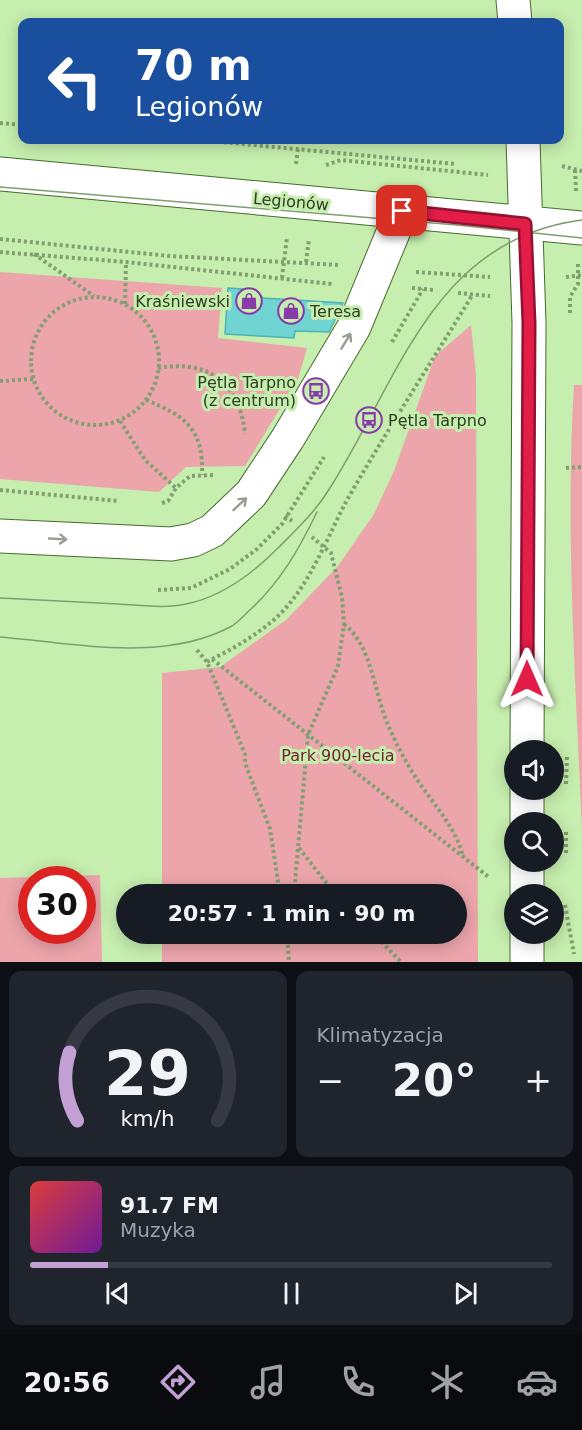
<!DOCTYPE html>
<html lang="pl">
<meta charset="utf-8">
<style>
body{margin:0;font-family:"DejaVu Sans",sans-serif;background:#20242c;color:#f1f3f6;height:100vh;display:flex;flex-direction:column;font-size:22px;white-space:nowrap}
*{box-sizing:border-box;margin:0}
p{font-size:20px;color:#9ea1a6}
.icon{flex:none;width:33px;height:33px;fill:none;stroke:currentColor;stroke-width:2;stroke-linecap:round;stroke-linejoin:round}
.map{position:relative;height:962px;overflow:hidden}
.sheet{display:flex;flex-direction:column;gap:9px;padding:9px;background:#0d0f14;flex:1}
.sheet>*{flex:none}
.banner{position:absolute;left:18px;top:18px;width:546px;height:126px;border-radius:12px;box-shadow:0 3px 15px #0003;background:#1a4fa0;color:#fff;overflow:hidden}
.buttons{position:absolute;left:504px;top:740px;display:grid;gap:12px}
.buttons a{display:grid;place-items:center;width:60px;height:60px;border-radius:50%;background:#171b24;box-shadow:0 3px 15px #0003;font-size:30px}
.speed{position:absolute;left:18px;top:866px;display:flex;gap:12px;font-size:30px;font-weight:700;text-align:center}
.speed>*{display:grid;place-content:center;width:78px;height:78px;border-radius:50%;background:#171b24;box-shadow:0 3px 15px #0003;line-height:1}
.speed .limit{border:9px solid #d22;background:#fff;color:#111}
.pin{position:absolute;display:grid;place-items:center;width:51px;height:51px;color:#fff;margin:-26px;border-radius:12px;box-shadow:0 3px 9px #0006}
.me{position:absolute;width:66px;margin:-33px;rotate:0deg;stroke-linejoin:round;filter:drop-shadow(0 0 4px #0008)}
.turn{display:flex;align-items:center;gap:21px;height:126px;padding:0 18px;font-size:27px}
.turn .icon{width:78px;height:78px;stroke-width:2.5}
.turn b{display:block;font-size:42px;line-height:51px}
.big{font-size:45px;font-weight:600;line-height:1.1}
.sheet .tile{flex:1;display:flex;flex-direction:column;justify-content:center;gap:9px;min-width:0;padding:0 21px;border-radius:12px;background:#20242c}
.sheet .dial{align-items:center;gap:0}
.dial svg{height:156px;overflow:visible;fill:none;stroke:#363941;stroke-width:7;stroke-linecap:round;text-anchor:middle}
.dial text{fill:#f1f3f6;stroke:none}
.song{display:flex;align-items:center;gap:18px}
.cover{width:72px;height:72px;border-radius:9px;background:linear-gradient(135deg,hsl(0 70% 55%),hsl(280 70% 35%))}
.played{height:6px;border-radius:3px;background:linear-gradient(90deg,#c2a0d4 15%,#363941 15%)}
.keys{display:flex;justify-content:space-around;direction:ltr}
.heat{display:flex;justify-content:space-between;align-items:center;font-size:33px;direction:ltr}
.sheet .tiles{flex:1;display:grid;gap:9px;grid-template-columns:1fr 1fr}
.tile:last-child{grid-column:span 2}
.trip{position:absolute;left:116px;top:884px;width:351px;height:60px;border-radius:30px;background:#171b24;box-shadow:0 3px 15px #0003;font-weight:600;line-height:60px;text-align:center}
.menu{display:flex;height:96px;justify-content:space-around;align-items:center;background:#090b0e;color:#9ea1a6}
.menu .icon{width:42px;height:42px}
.menu .current{color:#c2a0d4}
.menu b{font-size:27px;color:#f1f3f6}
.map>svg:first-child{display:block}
.green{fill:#eba5ab;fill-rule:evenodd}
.building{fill:#6fd4d2;stroke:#4db4b2;stroke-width:1.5}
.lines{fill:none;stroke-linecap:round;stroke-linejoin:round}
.minor-casing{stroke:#486a30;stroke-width:35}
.path{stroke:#829f70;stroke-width:4;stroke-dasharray:3 3;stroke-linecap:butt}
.minor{stroke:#fff;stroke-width:33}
.tram{stroke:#809d6f;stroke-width:1.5}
.oneway{stroke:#969e92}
.route-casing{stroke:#92132f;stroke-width:15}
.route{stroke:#e11d48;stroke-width:10}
.labels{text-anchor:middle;stroke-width:6;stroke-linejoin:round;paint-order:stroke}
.street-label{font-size:16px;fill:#2e3d24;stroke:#c6eeae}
.poi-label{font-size:16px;fill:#2e3d24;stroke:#c6eeae;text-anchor:end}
.park-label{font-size:16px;fill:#762030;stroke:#c6eeae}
</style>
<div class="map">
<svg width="582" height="962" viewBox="0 0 582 962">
<rect width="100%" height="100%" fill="#c6eeae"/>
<path class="green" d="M0,272L222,288L218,338L307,348L298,379L245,466L186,467L159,492L0,479Z
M471,325L476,375L478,962H162V933H456V894H162V673L220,667L286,620L338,566L374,514L394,471L435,356Z
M574,385H582V832C576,683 565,534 574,385Z
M100,875L102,962H0V878ZM32,879H82V930H32Z"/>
<path class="building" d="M228,288L256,290L263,298L343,303L329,332L295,331L294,338L225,334Z"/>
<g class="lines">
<g class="minor-casing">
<path id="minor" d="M513,0L515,22
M523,140L529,323L527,750
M0,174L582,228
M0,536L171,544L193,540L212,531L251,494L288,438L354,327L402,211
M527,822V789
M527,894V861
M527,962V933"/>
</g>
<path class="path" d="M0,123L22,125
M200,140L455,164
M296,164L298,148
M326,165L341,160L488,175
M562,166L582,171
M575,170L576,191
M0,239L170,256L340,265
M0,252L126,262L332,284
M34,254L94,296
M306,262L309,239
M578,264V284
M416,272L490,277
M566,277L582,275
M282,278L287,237
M412,288L434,290
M458,293L490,296
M31 361a64 64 0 1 1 128 0a64 64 0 1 1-128 0Z
M125,304L126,262
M570,313V297L578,284H582
M392,342L423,289
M158,368C209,359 240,384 245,434
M0,381L33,379
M146,400C186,416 204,430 202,475
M120,421L145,460L176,488
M566,468L582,467
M0,490L119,501
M162,503L168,501L176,488L190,476L214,475
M285,516L292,521
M158,590L191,588L230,569L257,549L282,524L324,457
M344,624C371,645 374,689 386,720C394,740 406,763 418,781C435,806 455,827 463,856
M197,650L207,662L245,754V763L270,829L280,894
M212,659C235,648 258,634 277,617C310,586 326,539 347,500C387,430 431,363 473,294
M207,662L212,659L490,878
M566,784L567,755
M299,848L335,894
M566,853V830
M294,894L308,735L338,666L344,624L342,597L331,553L312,537
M565,905L574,954
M287,933L289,962
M373,933L401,962"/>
<use href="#minor" class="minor"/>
<path class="tram" d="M0,187L457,225L582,238
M0,598C39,600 78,602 118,604C139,605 165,609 186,604C222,597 252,574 277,549C295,531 315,512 328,491C399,381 432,239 582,220
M0,637C73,643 162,663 230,627C238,623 244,615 251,609C281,581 299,549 317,512"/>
</g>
<defs><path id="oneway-shaft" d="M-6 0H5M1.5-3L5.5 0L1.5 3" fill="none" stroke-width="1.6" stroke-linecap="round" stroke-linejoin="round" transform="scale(1.5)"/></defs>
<g class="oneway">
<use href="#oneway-shaft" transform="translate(346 341) rotate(-59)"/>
<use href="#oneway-shaft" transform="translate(240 504) rotate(-43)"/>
<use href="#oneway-shaft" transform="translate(58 539) rotate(3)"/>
</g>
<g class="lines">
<g class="route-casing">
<path id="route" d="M402,211L525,224L529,323L527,679"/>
</g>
<use href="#route" class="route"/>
</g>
<defs>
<g id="shop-ring" transform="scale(1.35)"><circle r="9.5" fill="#c6eeae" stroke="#883aab" stroke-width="1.5"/><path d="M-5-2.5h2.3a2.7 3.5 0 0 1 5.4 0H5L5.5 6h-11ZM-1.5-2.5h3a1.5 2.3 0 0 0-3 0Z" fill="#883aab"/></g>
<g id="bus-ring" transform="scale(1.35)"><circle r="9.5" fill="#c6eeae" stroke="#883aab" stroke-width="1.5"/><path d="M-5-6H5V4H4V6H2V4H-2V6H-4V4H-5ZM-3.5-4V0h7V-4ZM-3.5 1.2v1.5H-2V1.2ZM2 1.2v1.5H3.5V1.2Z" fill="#883aab"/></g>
</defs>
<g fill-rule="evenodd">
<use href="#shop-ring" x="249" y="301"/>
<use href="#shop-ring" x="291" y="311"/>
<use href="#bus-ring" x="316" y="391"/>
<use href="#bus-ring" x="369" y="420"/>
</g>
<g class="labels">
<g class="street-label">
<text transform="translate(291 201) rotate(5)" y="6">Legionów</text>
</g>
<g class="poi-label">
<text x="230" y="307">Kraśniewski</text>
<text x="310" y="317" text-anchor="start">Teresa</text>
<text x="296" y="388">Pętla Tarpno<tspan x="296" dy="18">(z centrum)</tspan></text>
<text x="388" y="426" text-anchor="start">Pętla Tarpno</text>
</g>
<g class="park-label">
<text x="338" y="761">Park 900-lecia</text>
</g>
</g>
</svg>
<div class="buttons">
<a><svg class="icon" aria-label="sound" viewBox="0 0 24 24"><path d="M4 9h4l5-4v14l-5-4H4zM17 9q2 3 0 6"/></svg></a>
<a><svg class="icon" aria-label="search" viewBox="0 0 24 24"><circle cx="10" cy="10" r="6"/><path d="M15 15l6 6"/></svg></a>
<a><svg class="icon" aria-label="layers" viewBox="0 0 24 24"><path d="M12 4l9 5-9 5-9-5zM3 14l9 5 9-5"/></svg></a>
</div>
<div class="speed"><div class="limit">30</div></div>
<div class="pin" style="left:402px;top:211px;background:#d93025"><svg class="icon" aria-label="arrive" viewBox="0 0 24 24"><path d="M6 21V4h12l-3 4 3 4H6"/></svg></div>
<svg class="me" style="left:527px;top:679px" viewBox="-20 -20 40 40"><path d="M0-17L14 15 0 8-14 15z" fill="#e11d48" stroke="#fff" stroke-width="4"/></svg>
<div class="trip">20:57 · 1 min · 90 m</div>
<div class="banner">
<div class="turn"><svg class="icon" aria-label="left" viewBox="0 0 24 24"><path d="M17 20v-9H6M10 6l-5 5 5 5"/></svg><div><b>70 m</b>Legionów</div></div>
</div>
</div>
<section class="sheet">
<div class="tiles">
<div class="tile dial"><svg viewBox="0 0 100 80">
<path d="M14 69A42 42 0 1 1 86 69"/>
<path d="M14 69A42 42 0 0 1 10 34" stroke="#c2a0d4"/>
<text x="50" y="56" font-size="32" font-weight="700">29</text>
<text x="50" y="72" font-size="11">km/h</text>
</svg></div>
<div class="tile"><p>Klimatyzacja</p>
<div class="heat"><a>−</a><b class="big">20°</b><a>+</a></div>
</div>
<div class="tile">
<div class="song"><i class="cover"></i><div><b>91.7 FM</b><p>Muzyka</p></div></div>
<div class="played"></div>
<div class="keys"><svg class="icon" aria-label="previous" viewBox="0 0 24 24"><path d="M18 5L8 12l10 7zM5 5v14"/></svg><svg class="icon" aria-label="pause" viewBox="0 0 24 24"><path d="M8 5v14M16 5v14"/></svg><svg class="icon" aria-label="next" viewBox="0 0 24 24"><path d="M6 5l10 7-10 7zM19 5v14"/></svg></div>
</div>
</div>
</section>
<nav class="menu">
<b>20:56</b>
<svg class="icon current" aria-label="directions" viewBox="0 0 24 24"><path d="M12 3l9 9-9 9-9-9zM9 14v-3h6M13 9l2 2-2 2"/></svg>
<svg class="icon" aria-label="music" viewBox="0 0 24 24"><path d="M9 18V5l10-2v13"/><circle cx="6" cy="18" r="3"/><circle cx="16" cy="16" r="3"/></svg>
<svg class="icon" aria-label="phone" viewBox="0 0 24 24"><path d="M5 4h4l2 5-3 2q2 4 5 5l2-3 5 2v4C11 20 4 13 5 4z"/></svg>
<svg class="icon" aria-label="climate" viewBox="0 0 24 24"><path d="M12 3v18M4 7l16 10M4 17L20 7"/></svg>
<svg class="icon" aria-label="car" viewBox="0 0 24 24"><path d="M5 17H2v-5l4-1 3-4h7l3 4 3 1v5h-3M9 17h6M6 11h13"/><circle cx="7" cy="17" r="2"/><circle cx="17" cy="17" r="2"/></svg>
</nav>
